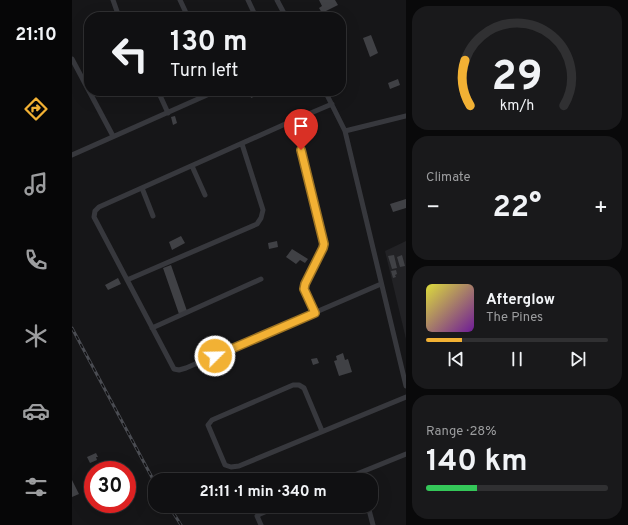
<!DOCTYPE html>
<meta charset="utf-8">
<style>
body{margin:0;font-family:Overpass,sans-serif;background:#19191b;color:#f1f3f6;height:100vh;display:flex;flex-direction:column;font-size:15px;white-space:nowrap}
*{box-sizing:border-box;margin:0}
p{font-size:13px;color:#9c9d9f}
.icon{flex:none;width:22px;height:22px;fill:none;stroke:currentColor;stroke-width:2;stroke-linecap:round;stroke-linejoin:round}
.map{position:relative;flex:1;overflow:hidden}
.panel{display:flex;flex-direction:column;gap:6px;padding:6px;background:#09090a;width:222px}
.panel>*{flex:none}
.top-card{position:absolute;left:12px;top:12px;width:262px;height:84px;border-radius:16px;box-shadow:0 4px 16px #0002,0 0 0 1px #303032;background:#101012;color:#f1f3f6;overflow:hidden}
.speed{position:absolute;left:12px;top:461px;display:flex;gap:8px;font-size:20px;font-weight:700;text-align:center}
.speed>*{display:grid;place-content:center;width:52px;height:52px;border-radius:50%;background:#101012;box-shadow:0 4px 16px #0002,0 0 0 1px #303032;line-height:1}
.speed .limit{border:6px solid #d22;background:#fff;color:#111}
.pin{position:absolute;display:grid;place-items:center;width:34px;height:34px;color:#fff;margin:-41px -17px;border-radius:50% 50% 50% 0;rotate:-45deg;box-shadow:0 0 4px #0007}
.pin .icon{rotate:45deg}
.me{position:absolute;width:44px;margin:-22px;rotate:67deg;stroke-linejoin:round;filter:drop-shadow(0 0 3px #0008)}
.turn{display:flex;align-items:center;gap:14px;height:84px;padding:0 20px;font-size:18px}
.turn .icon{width:52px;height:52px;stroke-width:2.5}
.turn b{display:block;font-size:28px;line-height:34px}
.big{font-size:30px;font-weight:700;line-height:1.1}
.panel .widget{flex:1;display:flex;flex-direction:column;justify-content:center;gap:6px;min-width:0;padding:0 14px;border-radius:16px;background:#19191b}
.panel .dial{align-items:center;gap:0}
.dial svg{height:104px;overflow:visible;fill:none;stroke:#303032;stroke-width:7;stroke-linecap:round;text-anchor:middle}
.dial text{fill:#f1f3f6;stroke:none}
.song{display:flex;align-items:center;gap:12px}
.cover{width:48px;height:48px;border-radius:6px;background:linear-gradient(135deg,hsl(60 70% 55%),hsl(280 70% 35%))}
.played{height:4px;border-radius:2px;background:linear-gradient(90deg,#f2b134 20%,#303032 20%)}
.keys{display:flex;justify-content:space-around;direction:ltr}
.heat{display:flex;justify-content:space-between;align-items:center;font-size:22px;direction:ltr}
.charge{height:6px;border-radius:3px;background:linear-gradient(90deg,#34c759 28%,#303032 0)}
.trip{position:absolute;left:76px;top:473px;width:230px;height:40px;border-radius:16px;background:#101012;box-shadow:0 4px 16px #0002,0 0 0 1px #303032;font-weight:700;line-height:40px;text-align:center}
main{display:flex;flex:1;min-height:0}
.dock{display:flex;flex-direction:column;width:72px;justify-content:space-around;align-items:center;background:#060607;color:#9c9d9f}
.dock .icon{width:28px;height:28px}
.dock .active{color:#f2b134}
.dock b{font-size:18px;color:#f1f3f6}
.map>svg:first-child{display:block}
.built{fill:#222225}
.building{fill:#404145}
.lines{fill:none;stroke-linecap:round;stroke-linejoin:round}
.minor{stroke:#37383d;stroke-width:5}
.rail-casing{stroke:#4a4c52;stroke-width:3}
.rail{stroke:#111113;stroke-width:1.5;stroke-dasharray:4.5;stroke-linecap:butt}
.route-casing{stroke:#9d7322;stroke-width:10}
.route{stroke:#f2b134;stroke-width:7}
</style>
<main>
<nav class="dock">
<b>21:10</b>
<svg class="icon active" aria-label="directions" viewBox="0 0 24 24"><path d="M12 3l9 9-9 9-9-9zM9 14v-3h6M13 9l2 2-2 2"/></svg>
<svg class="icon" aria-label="music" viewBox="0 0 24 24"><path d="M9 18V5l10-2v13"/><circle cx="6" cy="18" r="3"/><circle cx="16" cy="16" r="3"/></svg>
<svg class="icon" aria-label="phone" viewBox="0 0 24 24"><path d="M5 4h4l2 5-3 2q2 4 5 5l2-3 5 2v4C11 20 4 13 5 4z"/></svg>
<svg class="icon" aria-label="climate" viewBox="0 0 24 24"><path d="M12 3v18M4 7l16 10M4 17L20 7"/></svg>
<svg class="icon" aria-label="car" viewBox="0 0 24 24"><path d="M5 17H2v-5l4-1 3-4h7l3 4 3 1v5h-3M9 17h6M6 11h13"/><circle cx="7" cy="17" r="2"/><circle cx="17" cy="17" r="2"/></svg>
<svg class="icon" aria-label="filters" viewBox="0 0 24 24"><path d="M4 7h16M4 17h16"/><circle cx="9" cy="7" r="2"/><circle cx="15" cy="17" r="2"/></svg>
</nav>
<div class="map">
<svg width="334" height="525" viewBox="0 0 334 525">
<rect width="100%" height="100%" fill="#161618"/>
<path class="built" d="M334,241V339L313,251Z"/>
<path class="building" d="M247,0H263L266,5L250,13L247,8L250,6Z
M299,35L306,53L298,57L291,38Z
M326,79L328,85L318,89L316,83Z
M177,91H197L179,98Z
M103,116L105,123L101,125L99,117Z
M334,199V208L321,212L318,204Z
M109,236L113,243L100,250L97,242Z
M205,241L206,247L197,249L196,243Z
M220,249L236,259L233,263L228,260L224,264L214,257Z
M322,255L325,268L320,269L316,256Z
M330,255L333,266L328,267L325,257Z
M99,265L115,311L107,314L91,268Z
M324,270L325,274L323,275L324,277L321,278L319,271Z
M46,278L49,284L36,290L33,285Z
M271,353L273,360L276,359L280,372L267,376L262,361L265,360L264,356Z
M245,358L247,363L241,365L239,359Z
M24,453L26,457H24L25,460L18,463L15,457Z
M0,480L7,494L0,497Z"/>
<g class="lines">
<path class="minor" d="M41,0L47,17
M108,0L116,17
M176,0L184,17
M205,0L214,17
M0,59L17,91
M17,91L41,136
M86,91L96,113
M253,91L273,131L334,386
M260,104L220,121L27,207L23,211L22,217L102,369L107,370L114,368L309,284
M220,121L229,150L252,243L251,248L233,284L232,289L243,313
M273,131L334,116
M0,155L144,91
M120,166L133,195
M70,188L81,216
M55,280L185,224L189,218L191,210L170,144
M80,328L189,279
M250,431L232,388L227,385H221L140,420L136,425L153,465L159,467L167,466L334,397
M270,480L334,454
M296,506L301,525
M189,525L185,516L188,514L207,506"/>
<g class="rail-casing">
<path id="rail" d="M0,328L83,483
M97,506L109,525"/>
</g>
<use href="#rail" class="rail"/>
</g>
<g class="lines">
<g class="route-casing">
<path id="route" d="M143,356L243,313L232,289L233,284L251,248L252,244L229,150"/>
</g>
<use href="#route" class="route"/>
</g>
</svg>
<div class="speed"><div class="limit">30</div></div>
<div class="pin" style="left:229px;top:150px;background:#d93025"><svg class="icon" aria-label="arrive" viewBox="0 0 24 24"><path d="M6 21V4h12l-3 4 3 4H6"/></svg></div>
<svg class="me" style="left:143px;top:356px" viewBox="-20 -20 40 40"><circle r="17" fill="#f2b134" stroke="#fff" stroke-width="3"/><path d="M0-11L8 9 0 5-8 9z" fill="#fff"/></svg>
<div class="trip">21:11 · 1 min · 340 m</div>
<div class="top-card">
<div class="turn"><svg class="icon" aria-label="left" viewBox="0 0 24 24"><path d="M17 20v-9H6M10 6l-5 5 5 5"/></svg><div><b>130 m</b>Turn left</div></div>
</div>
</div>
<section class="panel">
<div class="widget dial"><svg viewBox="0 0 100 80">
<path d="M14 69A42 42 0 1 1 86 69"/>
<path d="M14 69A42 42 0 0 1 10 34" stroke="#f2b134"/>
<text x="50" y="56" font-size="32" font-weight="700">29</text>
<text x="50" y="72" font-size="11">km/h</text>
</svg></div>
<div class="widget"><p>Climate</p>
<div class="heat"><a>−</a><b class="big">22°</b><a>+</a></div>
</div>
<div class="widget">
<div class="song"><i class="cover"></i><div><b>Afterglow</b><p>The Pines</p></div></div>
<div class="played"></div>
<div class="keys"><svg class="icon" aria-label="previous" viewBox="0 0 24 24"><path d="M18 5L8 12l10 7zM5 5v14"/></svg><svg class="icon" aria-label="pause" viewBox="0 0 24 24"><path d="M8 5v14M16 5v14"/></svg><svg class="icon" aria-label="next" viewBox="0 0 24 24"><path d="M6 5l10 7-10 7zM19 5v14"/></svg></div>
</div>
<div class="widget"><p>Range · 28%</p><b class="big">140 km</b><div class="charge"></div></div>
</section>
</main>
